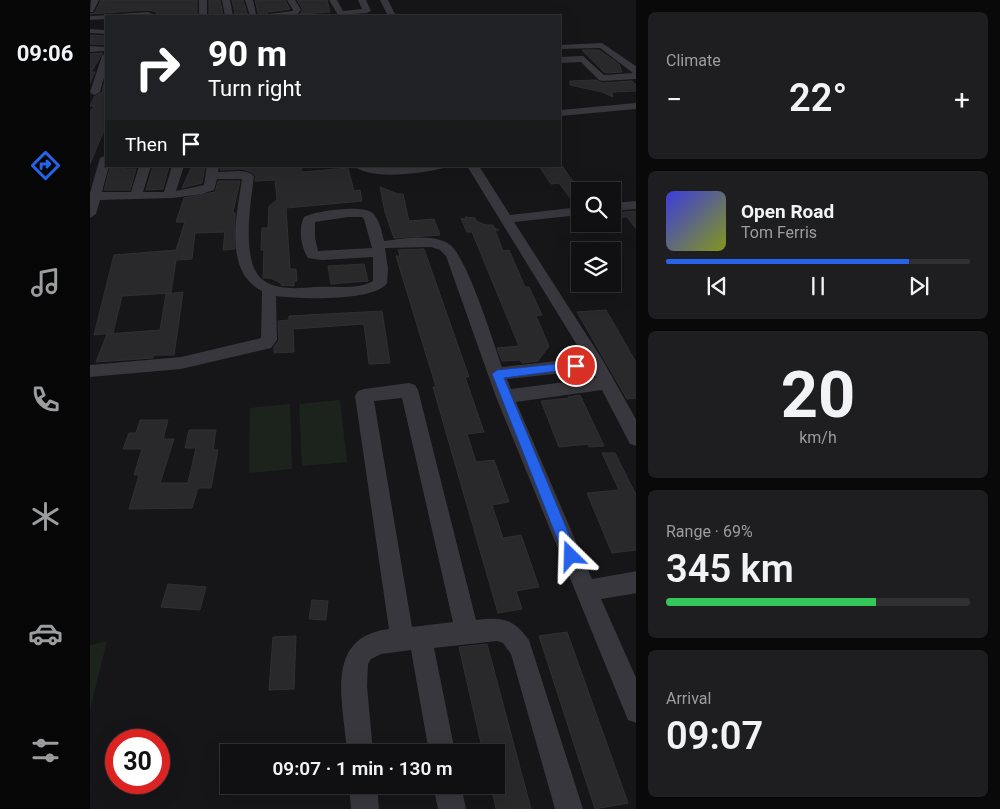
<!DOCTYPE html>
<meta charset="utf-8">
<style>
body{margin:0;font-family:Roboto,sans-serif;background:#1e1e20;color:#f1f3f6;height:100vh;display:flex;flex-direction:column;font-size:19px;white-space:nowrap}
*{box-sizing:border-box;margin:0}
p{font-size:16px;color:#9c9d9f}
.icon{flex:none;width:28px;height:28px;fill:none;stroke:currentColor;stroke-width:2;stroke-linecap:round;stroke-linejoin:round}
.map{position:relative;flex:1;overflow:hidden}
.sheet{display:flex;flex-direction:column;gap:12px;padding:12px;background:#09090a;width:364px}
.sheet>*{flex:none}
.top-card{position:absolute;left:15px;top:15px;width:456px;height:152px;border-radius:0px;box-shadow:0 5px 20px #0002,0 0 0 1px #303032;background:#202124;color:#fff;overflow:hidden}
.fabs{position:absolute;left:481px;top:182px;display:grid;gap:10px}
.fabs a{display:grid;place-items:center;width:50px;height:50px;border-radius:0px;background:#101012;box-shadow:0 5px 20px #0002,0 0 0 1px #303032;font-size:25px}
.speed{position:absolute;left:15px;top:729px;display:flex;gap:10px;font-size:25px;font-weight:700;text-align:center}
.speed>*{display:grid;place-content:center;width:65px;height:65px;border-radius:50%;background:#101012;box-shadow:0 5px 20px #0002,0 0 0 1px #303032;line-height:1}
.speed .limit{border:8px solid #d22;background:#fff;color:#111}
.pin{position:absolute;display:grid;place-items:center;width:42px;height:42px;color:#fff;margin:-21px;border:2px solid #fff;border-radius:50%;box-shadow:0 1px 5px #0007}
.me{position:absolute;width:55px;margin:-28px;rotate:338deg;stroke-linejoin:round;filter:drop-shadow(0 0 4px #0008)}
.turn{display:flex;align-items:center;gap:18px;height:105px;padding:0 20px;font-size:22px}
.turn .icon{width:65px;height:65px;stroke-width:2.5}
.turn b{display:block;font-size:35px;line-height:42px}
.then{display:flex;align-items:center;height:48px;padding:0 20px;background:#0003;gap:10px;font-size:19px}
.big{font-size:38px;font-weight:600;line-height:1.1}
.sheet .card{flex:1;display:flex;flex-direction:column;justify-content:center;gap:8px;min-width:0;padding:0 18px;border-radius:8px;background:#1e1e20}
.sheet .dial{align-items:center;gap:0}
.dial b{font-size:65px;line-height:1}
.song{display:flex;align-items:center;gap:15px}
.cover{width:60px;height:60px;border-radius:8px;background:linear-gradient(135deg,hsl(240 70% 55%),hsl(70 70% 35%))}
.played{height:5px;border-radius:2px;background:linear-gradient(90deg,#2563eb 80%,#303032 80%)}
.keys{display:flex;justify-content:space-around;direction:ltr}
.heat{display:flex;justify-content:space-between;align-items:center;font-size:28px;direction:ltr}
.charge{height:8px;border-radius:4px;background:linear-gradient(90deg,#34c759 69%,#303032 0)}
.trip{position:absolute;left:130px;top:744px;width:285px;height:50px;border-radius:0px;background:#101012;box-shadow:0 5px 20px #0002,0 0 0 1px #303032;font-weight:600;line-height:50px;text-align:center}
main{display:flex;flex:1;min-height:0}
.menu{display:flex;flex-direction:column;width:90px;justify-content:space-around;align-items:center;background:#060607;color:#9c9d9f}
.menu .icon{width:35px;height:35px}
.menu .on{color:#2563eb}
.menu b{font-size:22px;color:#f1f3f6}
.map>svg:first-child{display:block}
.green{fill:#1c231d}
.building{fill:#29292c;stroke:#303034}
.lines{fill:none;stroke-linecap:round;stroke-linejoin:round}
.minor{fill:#37373d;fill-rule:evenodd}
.route{fill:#2563eb;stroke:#184099}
</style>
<main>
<nav class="menu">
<b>09:06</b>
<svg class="icon on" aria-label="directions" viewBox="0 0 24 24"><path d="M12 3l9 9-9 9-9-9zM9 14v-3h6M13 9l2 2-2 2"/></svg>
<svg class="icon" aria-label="music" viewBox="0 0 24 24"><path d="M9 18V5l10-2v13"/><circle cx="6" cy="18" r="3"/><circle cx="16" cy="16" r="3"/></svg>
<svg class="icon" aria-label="phone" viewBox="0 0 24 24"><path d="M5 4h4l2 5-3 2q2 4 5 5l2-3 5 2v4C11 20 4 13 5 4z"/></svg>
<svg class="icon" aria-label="climate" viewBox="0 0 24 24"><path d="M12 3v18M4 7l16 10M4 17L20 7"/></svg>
<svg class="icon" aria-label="car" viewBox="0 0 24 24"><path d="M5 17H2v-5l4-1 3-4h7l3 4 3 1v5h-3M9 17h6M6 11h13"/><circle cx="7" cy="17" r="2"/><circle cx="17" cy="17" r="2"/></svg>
<svg class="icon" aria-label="filters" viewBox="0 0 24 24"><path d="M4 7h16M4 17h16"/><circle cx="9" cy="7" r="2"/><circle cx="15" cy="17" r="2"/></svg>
</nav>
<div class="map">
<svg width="547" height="809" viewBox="0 0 547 809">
<rect width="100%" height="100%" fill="#161618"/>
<path class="green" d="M250,400L257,462L212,466L209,404Z
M200,404L202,469L159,473L160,408Z
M17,641L0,710V645Z"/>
<path class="building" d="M11,0H107V16H66L67,12L58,10L0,14L5,13Z
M119,0H130L133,15L119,16Z
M142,0H153L158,16H156V14H145Z
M165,0H195L200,9L179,12L173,16L168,13Z
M207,0H237L240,12L210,14L213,10Z
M0,35L16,36V45L0,44Z
M492,50H509L529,64L532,72L515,73Z
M13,53L1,72H5L0,83V54Z
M16,76V125L0,164V112L4,106H0L4,97L12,92Z
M506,80L512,83L542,81L547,86V91L522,92L523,97L512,92L480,85V81Z
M63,166H79L73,189L56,190Z
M102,166H115L112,183L92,188Z
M131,166H153V168L211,166L212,172L258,168L264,191L270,190L272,201L196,208L200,269H206L207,281H204V286L191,285V283L180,278H173L174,250H171L172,228H178L179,206L187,200L185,180L165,181L166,176L161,172L152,169L130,170Z
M449,166H472L490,191V205L486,206L469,183L461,184Z
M35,167L34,169H46L40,190H14L20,168Z
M128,181H150L143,212L145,213V249L133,250L135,232L105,233L102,259L86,260L81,293L32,296L23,333L4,335L24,255L86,250L95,222H86L94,198L125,192Z
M290,187L308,194H313L319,221L344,219L350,235L304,238L295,212Z
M547,211V230L537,217H522V213Z
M375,217L385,218L386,221L396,225H403L404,228L409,230H405L413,251L419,250L435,287H439L452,315L446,316L459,346L448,361L432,363L430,360L412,361L407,348L429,346L382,232H377L371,219L376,218Z
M334,249L379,377H375L394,432L377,434L386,462L404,460L419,502L402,505L413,538L431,535L449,587L426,591L432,609L408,613L343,387H346L306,256H310L308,250Z
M274,264L278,281L241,284L238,266Z
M93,292L84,355H64L63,358L6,362L17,334L70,330L76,294Z
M516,310L547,364V398L537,399L487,312Z
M292,311L300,363L279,364L274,324L203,329L204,352L184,353V347L189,340L188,321L199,320V316Z
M490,395L514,446L499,447L498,444L469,447L451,401L479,398L478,397Z
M50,420H78L73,439H84L70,483H98L106,448H95L99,430H126L123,450H128L121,488H108L102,508L39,509L49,475H44L52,449H33L39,433H46Z
M512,453H525L547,497V550L522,553L497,493L529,490Z
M78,584L116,587L110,610L71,607Z
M222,600L238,601L236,620L219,619Z
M477,632L538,803L505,809L449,636Z
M206,636L204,689L179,690L183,637Z
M397,644L441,809H406L401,785H406V752H393L369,647Z"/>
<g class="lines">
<path class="minor" d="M1,0H9L3,12H0Z
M109,0H117V16H109Z
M132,0H140L143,16H135Z
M155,0H163L166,14L171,16H160Z
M197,0H205L211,10L207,15L175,16L179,14L202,11L203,10Z
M239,0H247L253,11L272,9L268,0H276L281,11L277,13L248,15Z
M290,0H298L306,16H298Z
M58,12L62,14L61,16H24L28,14Z
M19,15L16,16V19L0,20V16Z
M0,29L16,30V34L0,33Z
M512,43L547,67V79L512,81L509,80L491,62L470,63V57L493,56L514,75L543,73L510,48L470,49V45Z
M0,46L16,47V51L0,52Z
M16,53V70L10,92L5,95L2,94L0,92L12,56Z
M547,103V109L470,116V110Z
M16,155V166H19L12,192H41L49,166H61L53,192H74L82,166H94L86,191L114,185L117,166H129L128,172C139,172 156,168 164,176C161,201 150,263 173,280C188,291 210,288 226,287C245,286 267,290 283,281V257L232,260L218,258C211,247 208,229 214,217C225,211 270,205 281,212C289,217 292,232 294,241C313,239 341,233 359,244C376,254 404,344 412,367L495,358L377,166H389L420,215L490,207V215L424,222L512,359L547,421V446L540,444L512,390L426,402L502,579L547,571V593L511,599L547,680V723L538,720L406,397L356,256L350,250L341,247L295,248L298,269L297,283C285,302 207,299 186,296L187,340L181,348L91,369L0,377V365L91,357L171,338L172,291C133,272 147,213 152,179H127L124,190L112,194L83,198L10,200L6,214L0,218V193L10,158ZM258,217H272L274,219L282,248L228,251L225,238V222ZM501,370L506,378L421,389L417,379Z
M264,166H356L354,168C334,173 281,181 264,166Z
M547,201V209L522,211V203Z
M319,383L325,385L328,390L386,620C412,617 423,618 439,640L493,809H465L421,654L413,643L407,641L344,648L365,752H339L321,650L291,654L281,659L278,664L277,686L283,752H257C254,705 232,637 299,629L265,396L268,391L274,389ZM312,398L363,622L322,627L284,401Z
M259,785H287L289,809H261Z
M343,785H371L376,809H348Z"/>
</g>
<path class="route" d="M486,362L491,366L490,368L414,378L488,556L486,561L481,563L476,561L474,556L402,374L407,370Z"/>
</svg>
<div class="fabs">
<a><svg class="icon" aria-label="search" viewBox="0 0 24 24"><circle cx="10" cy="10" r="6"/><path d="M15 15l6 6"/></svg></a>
<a><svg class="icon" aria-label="layers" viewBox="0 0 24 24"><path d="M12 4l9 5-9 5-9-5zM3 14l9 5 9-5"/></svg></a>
</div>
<div class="speed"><div class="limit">30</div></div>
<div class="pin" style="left:486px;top:366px;background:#d93025"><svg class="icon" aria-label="arrive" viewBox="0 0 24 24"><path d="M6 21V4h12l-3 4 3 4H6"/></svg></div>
<svg class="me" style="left:481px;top:556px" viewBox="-20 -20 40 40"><path d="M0-17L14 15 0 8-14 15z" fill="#2563eb" stroke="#fff" stroke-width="4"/></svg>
<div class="trip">09:07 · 1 min · 130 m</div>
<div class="top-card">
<div class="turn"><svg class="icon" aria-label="right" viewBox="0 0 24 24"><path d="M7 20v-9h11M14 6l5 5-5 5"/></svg><div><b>90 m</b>Turn right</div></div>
<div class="then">Then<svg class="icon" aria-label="arrive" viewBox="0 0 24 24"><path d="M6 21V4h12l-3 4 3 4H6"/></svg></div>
</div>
</div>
<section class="sheet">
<div class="card"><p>Climate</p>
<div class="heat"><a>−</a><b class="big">22°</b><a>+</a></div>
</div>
<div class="card">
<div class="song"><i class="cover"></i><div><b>Open Road</b><p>Tom Ferris</p></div></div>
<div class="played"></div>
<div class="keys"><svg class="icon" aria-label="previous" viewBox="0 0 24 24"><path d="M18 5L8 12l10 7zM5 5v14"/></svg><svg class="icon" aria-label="pause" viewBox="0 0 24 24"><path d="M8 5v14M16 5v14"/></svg><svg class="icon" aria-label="next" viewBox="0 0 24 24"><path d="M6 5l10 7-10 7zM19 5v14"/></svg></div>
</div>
<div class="card dial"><b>20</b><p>km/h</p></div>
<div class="card"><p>Range · 69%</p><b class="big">345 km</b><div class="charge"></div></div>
<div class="card"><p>Arrival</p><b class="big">09:07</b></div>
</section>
</main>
